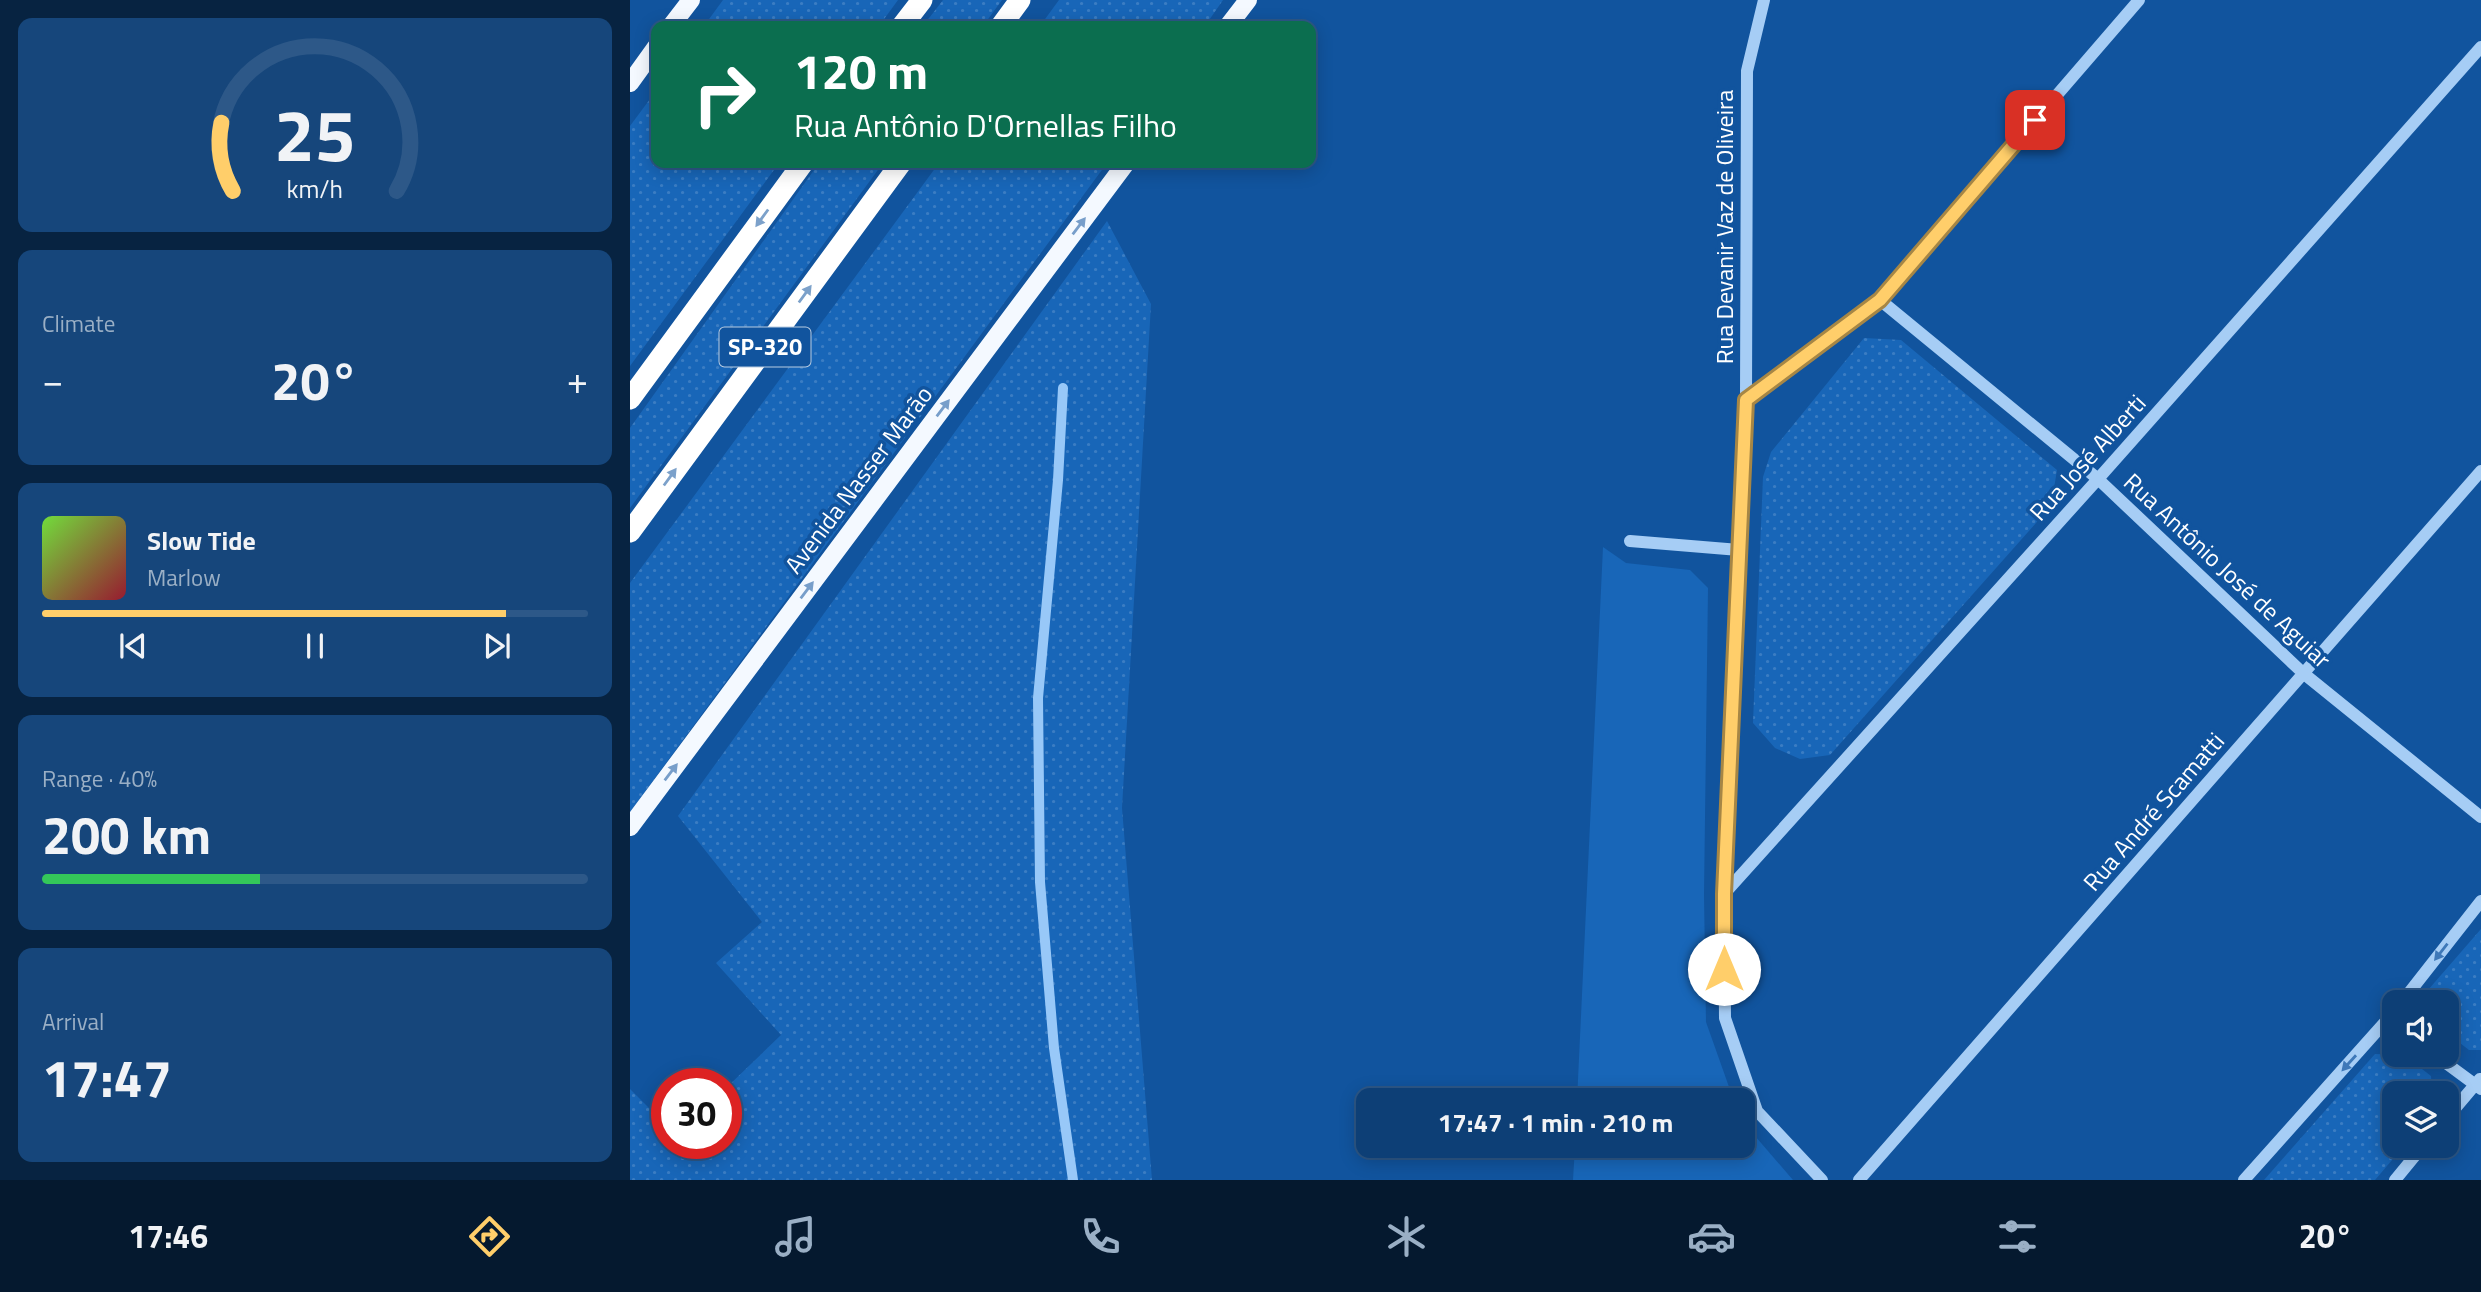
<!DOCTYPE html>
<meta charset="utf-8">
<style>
body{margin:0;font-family:"Titillium Web",sans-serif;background:#16467b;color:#f1f3f6;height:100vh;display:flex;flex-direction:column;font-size:26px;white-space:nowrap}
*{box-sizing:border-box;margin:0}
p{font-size:23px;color:#9aafc5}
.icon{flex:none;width:38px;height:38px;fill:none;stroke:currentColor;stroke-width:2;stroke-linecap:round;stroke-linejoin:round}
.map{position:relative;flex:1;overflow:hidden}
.details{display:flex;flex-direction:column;gap:18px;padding:18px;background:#072341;width:630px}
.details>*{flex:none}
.banner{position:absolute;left:21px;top:21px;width:665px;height:147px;border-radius:14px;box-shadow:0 4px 18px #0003,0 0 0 2px #2d5888;background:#0b6e4f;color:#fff;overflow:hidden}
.controls{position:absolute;left:1752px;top:990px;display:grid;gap:14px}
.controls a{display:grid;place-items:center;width:77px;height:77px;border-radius:14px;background:#0d3f76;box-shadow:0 4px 18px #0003,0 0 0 2px #2d5888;font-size:35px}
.speed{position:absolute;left:21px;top:1068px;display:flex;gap:14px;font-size:35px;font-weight:700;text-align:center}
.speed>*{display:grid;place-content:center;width:91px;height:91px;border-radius:50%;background:#0d3f76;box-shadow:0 4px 18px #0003,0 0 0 2px #2d5888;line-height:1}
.speed .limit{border:10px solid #d22;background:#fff;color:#111}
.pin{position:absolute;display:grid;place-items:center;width:60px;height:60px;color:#fff;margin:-30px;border-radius:14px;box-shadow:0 4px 10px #0006}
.me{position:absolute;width:77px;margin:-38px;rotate:0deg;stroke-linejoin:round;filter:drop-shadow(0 0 5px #0008)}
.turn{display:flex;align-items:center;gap:24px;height:147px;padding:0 28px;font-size:32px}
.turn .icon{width:91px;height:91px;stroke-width:2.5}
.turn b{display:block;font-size:49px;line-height:60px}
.big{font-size:52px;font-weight:700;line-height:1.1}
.details .card{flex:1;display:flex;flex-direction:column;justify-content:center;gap:10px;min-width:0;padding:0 24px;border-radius:14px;background:#16467b}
.details .dial{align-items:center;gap:0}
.dial svg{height:182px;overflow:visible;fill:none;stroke:#2d5888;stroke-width:7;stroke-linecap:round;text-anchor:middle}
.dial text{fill:#f1f3f6;stroke:none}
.song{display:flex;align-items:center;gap:21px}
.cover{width:84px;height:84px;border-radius:10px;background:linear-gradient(135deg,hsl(100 70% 55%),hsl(350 70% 35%))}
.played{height:7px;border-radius:4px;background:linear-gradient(90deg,#ffce6a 85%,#2d5888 85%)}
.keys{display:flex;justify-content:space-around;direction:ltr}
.heat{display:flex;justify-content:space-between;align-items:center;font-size:38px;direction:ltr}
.charge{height:10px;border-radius:5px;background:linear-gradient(90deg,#34c759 40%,#2d5888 0)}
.trip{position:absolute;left:726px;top:1088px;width:399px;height:70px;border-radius:14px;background:#0d3f76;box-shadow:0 4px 18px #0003,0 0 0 2px #2d5888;font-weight:700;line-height:70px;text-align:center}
.tabs{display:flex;height:112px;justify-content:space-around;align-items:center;background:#05192f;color:#9aafc5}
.tabs .icon{width:49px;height:49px}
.tabs .on{color:#ffce6a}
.tabs b{font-size:32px;color:#f1f3f6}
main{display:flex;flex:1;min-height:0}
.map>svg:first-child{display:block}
.grass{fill:url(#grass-dots)}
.green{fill:#1866b8}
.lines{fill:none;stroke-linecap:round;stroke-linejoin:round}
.stream{stroke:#98c8f8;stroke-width:10}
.minor{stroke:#a6cdf5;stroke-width:12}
.major{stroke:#f4f9ff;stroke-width:18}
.highway{stroke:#fff;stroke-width:21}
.oneway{fill:#7ca1ca}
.oneway2{fill:#779eca}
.oneway3{fill:#3e78b8}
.route-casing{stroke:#a68645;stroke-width:18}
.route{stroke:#ffce6a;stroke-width:12}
.labels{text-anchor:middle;stroke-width:7;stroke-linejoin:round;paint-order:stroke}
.shield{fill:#11549e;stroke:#b8cce2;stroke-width:2}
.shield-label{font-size:23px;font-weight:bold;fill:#fff}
.street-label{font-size:24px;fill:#fff;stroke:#11549e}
</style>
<main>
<section class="details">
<div class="card dial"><svg viewBox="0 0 100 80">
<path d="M14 69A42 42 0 1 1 86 69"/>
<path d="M14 69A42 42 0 0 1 9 39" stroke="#ffce6a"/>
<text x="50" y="56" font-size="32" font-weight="700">25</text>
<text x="50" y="72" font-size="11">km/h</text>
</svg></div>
<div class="card"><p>Climate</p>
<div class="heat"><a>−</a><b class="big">20°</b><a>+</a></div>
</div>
<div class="card">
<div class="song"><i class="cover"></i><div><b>Slow Tide</b><p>Marlow</p></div></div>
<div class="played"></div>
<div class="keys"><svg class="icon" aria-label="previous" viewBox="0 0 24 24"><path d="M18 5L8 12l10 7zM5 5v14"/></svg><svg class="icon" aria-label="pause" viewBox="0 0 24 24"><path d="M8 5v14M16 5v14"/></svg><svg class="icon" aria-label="next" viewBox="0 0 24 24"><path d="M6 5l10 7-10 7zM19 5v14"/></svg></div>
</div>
<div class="card"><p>Range · 40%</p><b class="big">200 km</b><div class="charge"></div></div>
<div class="card"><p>Arrival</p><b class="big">17:47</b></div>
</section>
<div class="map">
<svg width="1851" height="1180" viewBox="0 0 1851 1180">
<defs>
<pattern id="grass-dots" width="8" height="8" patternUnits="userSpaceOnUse" patternTransform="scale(1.75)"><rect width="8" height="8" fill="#1866b8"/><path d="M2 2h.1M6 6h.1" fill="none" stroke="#3b7dc3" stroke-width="1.8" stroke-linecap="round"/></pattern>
</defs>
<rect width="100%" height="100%" fill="#11549e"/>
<path class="grass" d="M93,0H268L249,26H74Z
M313,0H372L353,26H293Z
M429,0H593L575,26H410Z
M26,91V163H149L0,366V126Z
M189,163H253L0,508V428Z
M309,163H477L0,812V583Z
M477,221L521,304L492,808L522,1180H0V1089L37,1126V1143H96V1088L151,1035L86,963L132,922L48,816Z
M1234,338L1271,340L1427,470L1421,506L1200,755L1170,759L1145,748L1123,723L1133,477L1141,452Z
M1851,929V1050H1839L1817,1033L1816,1003H1796L1798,990Z
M1745,1054L1774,1055L1801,1076L1802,1094H1764V1146H1774L1745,1180H1634Z"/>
<path class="green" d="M973,547L996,563L1060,570L1078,588L1074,895L1076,1022L1104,1101H947Z
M1113,1122L1163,1180H943L945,1146H1113Z"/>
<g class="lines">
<path class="stream" d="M433,388L428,480L408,698L410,882L424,1048L443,1180"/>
<path class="minor" d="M1134,0L1117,71L1116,400L1094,894L1095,1018L1127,1111L1192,1180
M1250,300L1468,479L1673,673L1851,817
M1116,400L1250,300L1509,0
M1000,541L1109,550
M1094,894L1468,479L1851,47
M1771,1003L1851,901
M1805,1055L1851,1089
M1816,1119L1850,1079
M1229,1180L1851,471
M1614,1180L1764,1012
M1765,1180L1793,1146"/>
<path class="major" d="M41,26L61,0
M598,26L618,0
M0,83L26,47
M0,827L496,163"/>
<path class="highway" d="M272,26L292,0
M371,26L390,0
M0,399L173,163
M0,532L271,163"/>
</g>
<defs><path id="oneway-solid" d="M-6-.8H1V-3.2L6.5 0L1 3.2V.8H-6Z" transform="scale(1.75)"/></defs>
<g class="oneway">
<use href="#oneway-solid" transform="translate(132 218) rotate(126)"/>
<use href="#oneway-solid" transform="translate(175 294) rotate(-54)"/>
<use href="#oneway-solid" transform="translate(40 477) rotate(-54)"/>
</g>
<g class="oneway2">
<use href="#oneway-solid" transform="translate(449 226) rotate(-53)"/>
<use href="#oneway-solid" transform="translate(313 408) rotate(-53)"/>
<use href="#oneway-solid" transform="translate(177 590) rotate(-53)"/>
<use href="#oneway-solid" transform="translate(41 772) rotate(-53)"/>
</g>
<g class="oneway3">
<use href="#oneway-solid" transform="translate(1811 952) rotate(128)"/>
<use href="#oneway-solid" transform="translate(1719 1063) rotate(132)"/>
</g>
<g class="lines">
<g class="route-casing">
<path id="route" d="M1094,969V894L1116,400L1250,300L1405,120"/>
</g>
<use href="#route" class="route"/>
</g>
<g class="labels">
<rect class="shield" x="89.5" y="327.5" width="91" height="39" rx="5"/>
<g class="shield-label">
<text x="135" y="355">SP-320</text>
</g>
<g class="street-label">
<text transform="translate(1095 227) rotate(-90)" y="8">Rua Devanir Vaz de Oliveira</text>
<text transform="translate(1458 458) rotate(-48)" y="8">Rua José Alberti</text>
<text transform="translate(229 480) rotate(-53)" y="8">Avenida Nasser Marão</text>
<text transform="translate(1597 571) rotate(43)" y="8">Rua Antônio José de Aguiar</text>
<text transform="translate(1524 812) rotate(-49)" y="8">Rua André Scamatti</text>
</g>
</g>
</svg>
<div class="controls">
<a><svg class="icon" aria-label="sound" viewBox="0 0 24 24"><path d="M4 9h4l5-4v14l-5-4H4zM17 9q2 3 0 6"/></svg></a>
<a><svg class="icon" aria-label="layers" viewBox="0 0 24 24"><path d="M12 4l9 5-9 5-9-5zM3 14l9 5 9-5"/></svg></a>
</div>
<div class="speed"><div class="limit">30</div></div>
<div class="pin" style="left:1405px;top:120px;background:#d93025"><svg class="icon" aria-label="arrive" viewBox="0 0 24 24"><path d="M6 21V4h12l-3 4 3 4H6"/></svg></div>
<svg class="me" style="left:1094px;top:969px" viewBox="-20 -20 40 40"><circle r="19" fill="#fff"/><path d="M0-13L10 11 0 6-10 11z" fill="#ffce6a"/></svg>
<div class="trip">17:47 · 1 min · 210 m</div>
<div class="banner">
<div class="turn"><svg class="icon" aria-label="right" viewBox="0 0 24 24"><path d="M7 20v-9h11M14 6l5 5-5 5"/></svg><div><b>120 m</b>Rua Antônio D'Ornellas Filho</div></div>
</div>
</div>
</main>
<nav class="tabs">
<b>17:46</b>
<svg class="icon on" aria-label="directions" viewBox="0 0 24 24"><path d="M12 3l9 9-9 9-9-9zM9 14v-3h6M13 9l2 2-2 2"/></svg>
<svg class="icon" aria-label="music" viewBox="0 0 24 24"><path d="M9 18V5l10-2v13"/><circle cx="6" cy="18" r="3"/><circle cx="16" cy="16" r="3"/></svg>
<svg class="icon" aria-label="phone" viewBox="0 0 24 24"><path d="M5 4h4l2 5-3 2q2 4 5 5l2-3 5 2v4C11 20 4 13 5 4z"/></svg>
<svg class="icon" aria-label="climate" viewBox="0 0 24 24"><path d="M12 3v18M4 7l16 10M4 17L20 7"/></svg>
<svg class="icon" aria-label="car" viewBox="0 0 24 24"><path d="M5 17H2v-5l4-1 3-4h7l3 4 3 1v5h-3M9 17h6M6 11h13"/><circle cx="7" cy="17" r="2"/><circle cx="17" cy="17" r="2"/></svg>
<svg class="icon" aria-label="filters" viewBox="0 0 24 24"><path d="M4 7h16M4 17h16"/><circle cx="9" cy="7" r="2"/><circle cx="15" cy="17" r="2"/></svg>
<b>20°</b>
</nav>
